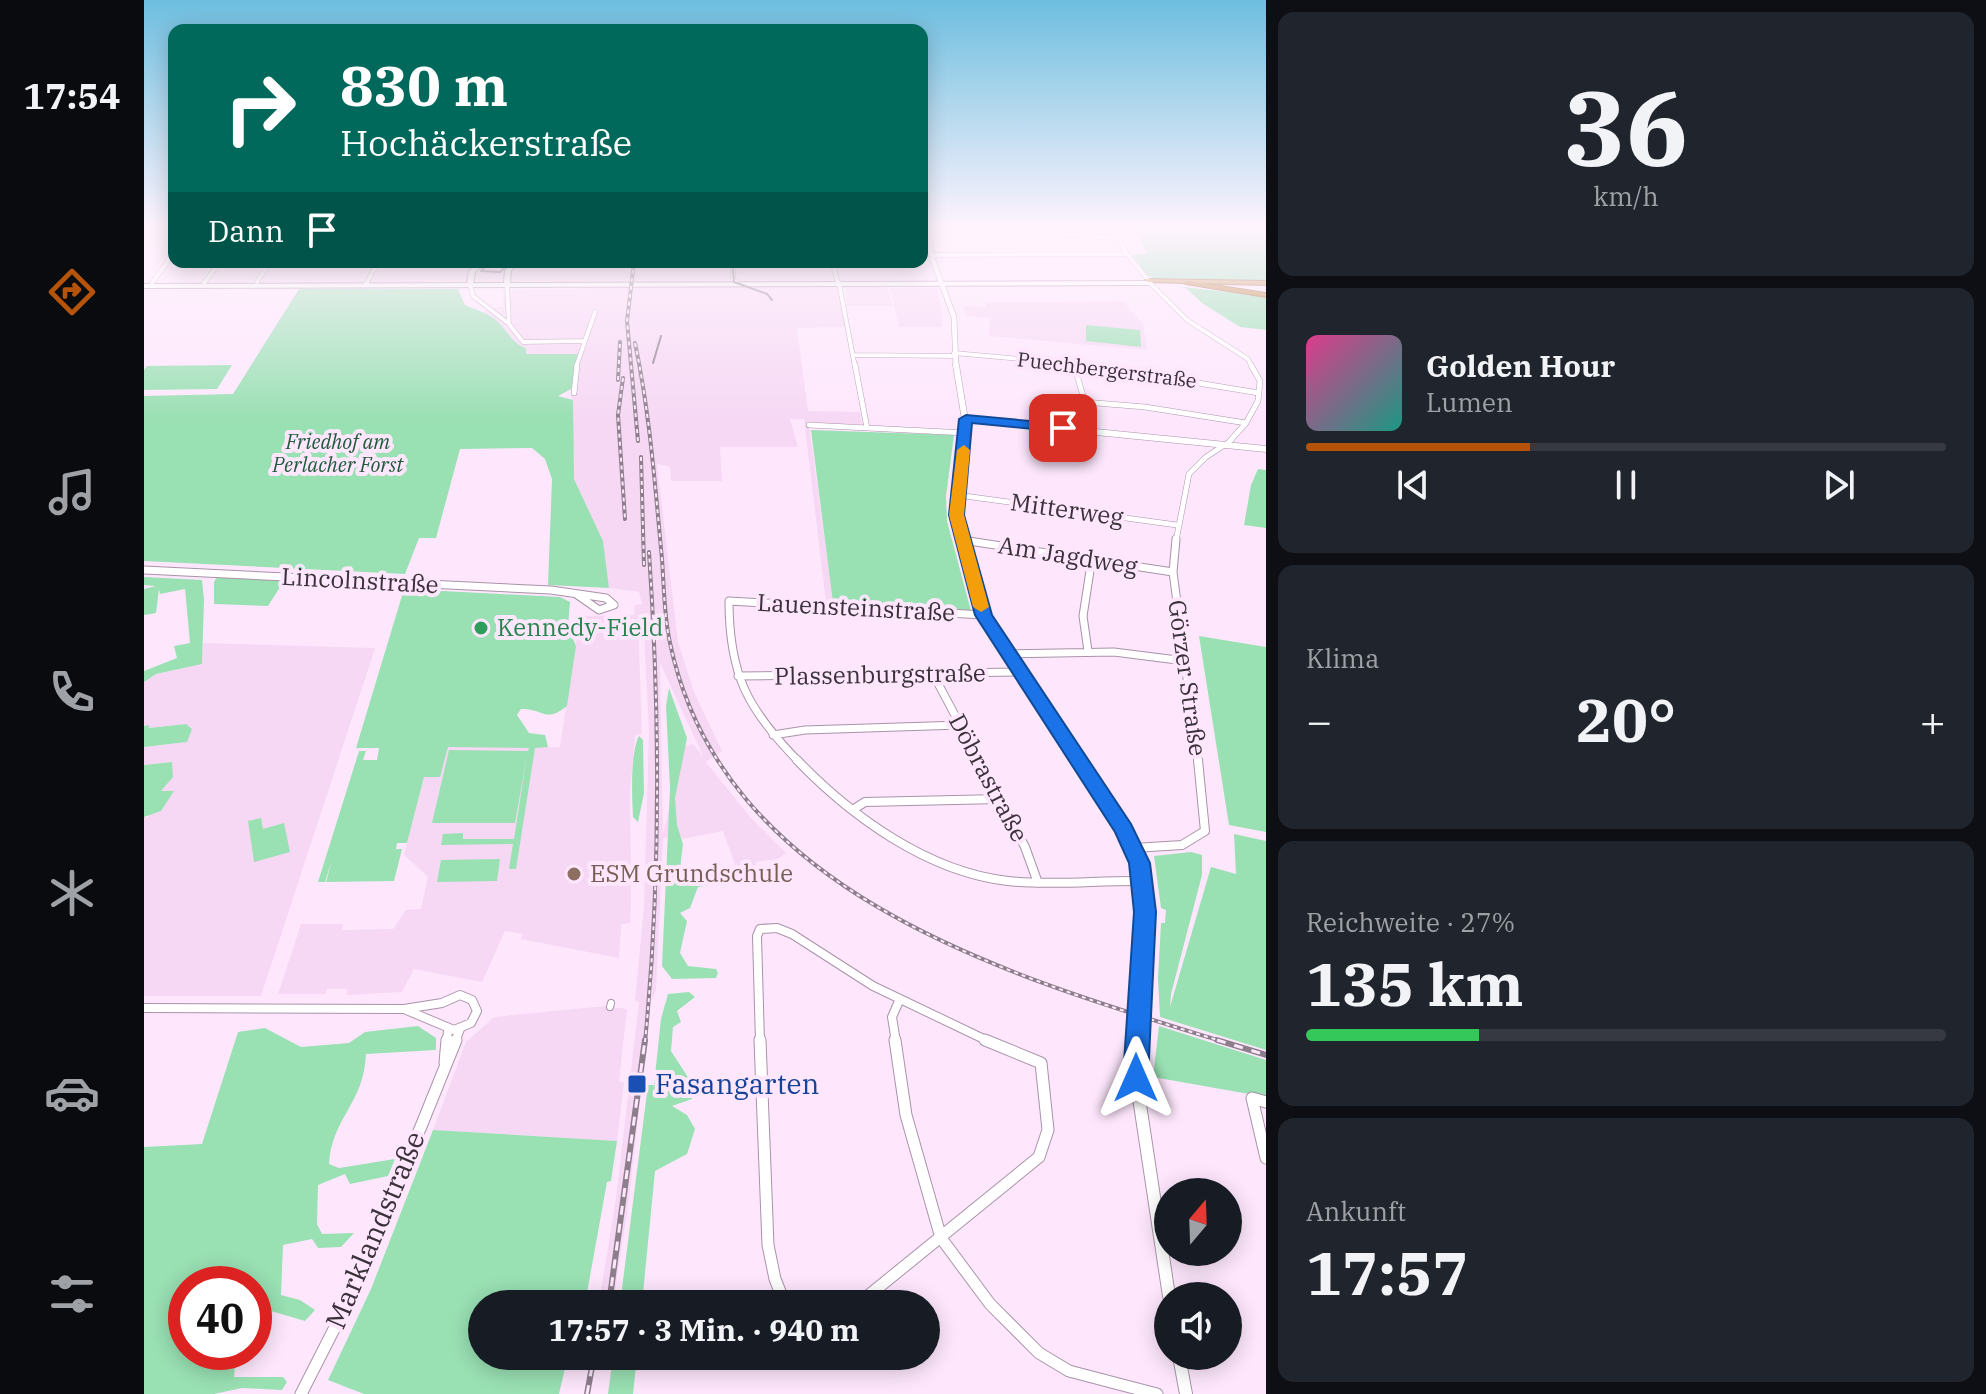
<!DOCTYPE html>
<html lang="de">
<meta charset="utf-8">
<style>
body{margin:0;font-family:"IBM Plex Serif",serif;background:#20242c;color:#f1f3f6;height:100vh;display:flex;flex-direction:column;font-size:30px;white-space:nowrap}
*{box-sizing:border-box;margin:0}
p{font-size:26px;color:#9ea1a6}
.icon{flex:none;width:44px;height:44px;fill:none;stroke:currentColor;stroke-width:2;stroke-linecap:round;stroke-linejoin:round}
.map{position:relative;flex:1;overflow:hidden}
.side{display:flex;flex-direction:column;gap:12px;padding:12px;background:#0d0f14;width:720px}
.side>*{flex:none}
.hud{position:absolute;left:24px;top:24px;width:760px;height:244px;border-radius:16px;box-shadow:0 4px 20px #0003;background:#00695c;color:#fff;overflow:hidden}
.needle{width:52px;rotate:19deg}
.controls{position:absolute;left:1010px;top:1178px;display:grid;gap:16px}
.controls a{display:grid;place-items:center;width:88px;height:88px;border-radius:50%;background:#171b24;box-shadow:0 4px 20px #0003;font-size:40px}
.speed{position:absolute;left:24px;top:1266px;display:flex;gap:16px;font-size:40px;font-weight:700;text-align:center}
.speed>*{display:grid;place-content:center;width:104px;height:104px;border-radius:50%;background:#171b24;box-shadow:0 4px 20px #0003;line-height:1}
.speed .limit{border:12px solid #d22;background:#fff;color:#111}
.pin{position:absolute;display:grid;place-items:center;width:68px;height:68px;color:#fff;margin:-34px;border-radius:16px;box-shadow:0 4px 12px #0006}
.me{position:absolute;width:88px;margin:-44px;rotate:0deg;stroke-linejoin:round;filter:drop-shadow(0 0 6px #0008)}
.turn{display:flex;align-items:center;gap:28px;height:168px;padding:0 40px;font-size:36px}
.turn .icon{width:104px;height:104px;stroke-width:2.5}
.turn b{display:block;font-size:56px;line-height:68px}
.then{display:flex;align-items:center;height:76px;padding:0 40px;background:#0003;gap:16px;font-size:30px}
.big{font-size:60px;font-weight:700;line-height:1.1}
.side .card{flex:1;display:flex;flex-direction:column;justify-content:center;gap:12px;min-width:0;padding:0 28px;border-radius:16px;background:#20242c}
.side .dial{align-items:center;gap:0}
.dial b{font-size:104px;line-height:1}
.song{display:flex;align-items:center;gap:24px}
.cover{width:96px;height:96px;border-radius:12px;background:linear-gradient(135deg,hsl(330 70% 55%),hsl(170 70% 35%))}
.played{height:8px;border-radius:4px;background:linear-gradient(90deg,#b45309 35%,#363941 35%)}
.keys{display:flex;justify-content:space-around;direction:ltr}
.heat{display:flex;justify-content:space-between;align-items:center;font-size:44px;direction:ltr}
.charge{height:12px;border-radius:6px;background:linear-gradient(90deg,#34c759 27%,#363941 0)}
.trip{position:absolute;left:324px;top:1290px;width:472px;height:80px;border-radius:40px;background:#171b24;box-shadow:0 4px 20px #0003;font-weight:700;line-height:80px;text-align:center}
main{display:flex;flex:1;min-height:0}
.dock{display:flex;flex-direction:column;width:144px;justify-content:space-around;align-items:center;background:#090b0e;color:#9ea1a6}
.dock .icon{width:56px;height:56px}
.dock .selected{color:#b45309}
.dock b{font-size:36px;color:#f1f3f6}
.map>svg:first-child{display:block}
.built{fill:#f6d8f4;fill-rule:evenodd}
.green{fill:#99e0b3}
.lines{fill:none;stroke-linecap:round;stroke-linejoin:round}
.pedestrian-casing{stroke:#a993a8;stroke-width:8}
.minor-far4-casing{stroke:#a993a8;stroke-width:5}
.minor-far3-casing{stroke:#a993a8;stroke-width:6}
.minor-far2-casing{stroke:#a993a8;stroke-width:9}
.minor-far1-casing{stroke:#a993a8;stroke-width:10}
.minor-casing{stroke:#a993a8;stroke-width:13}
.tertiary-far4-casing{stroke:#a993a8;stroke-width:6}
.tertiary-far3-casing{stroke:#a993a8;stroke-width:7}
.tertiary-far2-casing{stroke:#a993a8;stroke-width:10}
.tertiary-far1-casing{stroke:#a993a8;stroke-width:12}
.tertiary-casing{stroke:#a993a8;stroke-width:14}
.secondary-casing{stroke:#a993a8;stroke-width:2}
.trunk-casing{stroke:#906537;stroke-width:2}
.motorway-casing{stroke:#906537;stroke-width:2}
.pedestrian{stroke:#fff;stroke-width:6}
.minor-far4{stroke:#fff;stroke-width:4}
.minor-far3{stroke:#fff;stroke-width:5}
.minor-far2{stroke:#fff;stroke-width:7}
.minor-far1{stroke:#fff;stroke-width:8}
.minor{stroke:#fff;stroke-width:11}
.tertiary-far4{stroke:#fff;stroke-width:5}
.tertiary-far3{stroke:#fff;stroke-width:6}
.tertiary-far2{stroke:#fff;stroke-width:8}
.tertiary-far1{stroke:#fff;stroke-width:10}
.tertiary{stroke:#fff;stroke-width:12}
.secondary{fill:#fff;fill-rule:evenodd}
.trunk{fill:#cb9a5e;fill-rule:evenodd}
.motorway{fill:#be8136;fill-rule:evenodd}
.tram{stroke:#8d7e8c;stroke-width:2}
.rail-far1-casing{stroke:#8d7e8c;stroke-width:4}
.rail-casing{stroke:#8d7e8c;stroke-width:6}
.rail-far1{stroke:#fee7fd;stroke-width:2;stroke-dasharray:4;stroke-linecap:butt}
.rail{stroke:#fee7fd;stroke-width:3;stroke-dasharray:9;stroke-linecap:butt}
.route{fill:#1a73e8;stroke:#114b97;stroke-width:2}
.slow{fill:#f59e0b}
.leisure-dot{fill:#2e9e5b;stroke:#fee7fd;stroke-width:3}
.education-dot{fill:#8d6e63;stroke:#fee7fd;stroke-width:3}
.transit-dot{fill:#1a4fb4;stroke:#fee7fd;stroke-width:3}
.labels{text-anchor:middle;stroke-width:8;stroke-linejoin:round;paint-order:stroke}
.far-street-label{font-size:20px;fill:#3a313a;stroke:#fee7fd}
.far-park-label{font-size:20px;font-style:italic;fill:#1f5a3a;stroke:#fee7fd}
.street-label{font-size:24px;fill:#3a313a;stroke:#fee7fd}
.leisure-label{font-size:24px;fill:#27864d;stroke:#fee7fd;text-anchor:start}
.education-label{font-size:24px;fill:#785e54;stroke:#fee7fd;text-anchor:start}
.near-transit-label{font-size:28px;fill:#164399;stroke:#fee7fd;text-anchor:start}
.near-street-label{font-size:28px;fill:#3a313a;stroke:#fee7fd}
</style>
<main>
<nav class="dock">
<b>17:54</b>
<svg class="icon selected" aria-label="directions" viewBox="0 0 24 24"><path d="M12 3l9 9-9 9-9-9zM9 14v-3h6M13 9l2 2-2 2"/></svg>
<svg class="icon" aria-label="music" viewBox="0 0 24 24"><path d="M9 18V5l10-2v13"/><circle cx="6" cy="18" r="3"/><circle cx="16" cy="16" r="3"/></svg>
<svg class="icon" aria-label="phone" viewBox="0 0 24 24"><path d="M5 4h4l2 5-3 2q2 4 5 5l2-3 5 2v4C11 20 4 13 5 4z"/></svg>
<svg class="icon" aria-label="climate" viewBox="0 0 24 24"><path d="M12 3v18M4 7l16 10M4 17L20 7"/></svg>
<svg class="icon" aria-label="car" viewBox="0 0 24 24"><path d="M5 17H2v-5l4-1 3-4h7l3 4 3 1v5h-3M9 17h6M6 11h13"/><circle cx="7" cy="17" r="2"/><circle cx="17" cy="17" r="2"/></svg>
<svg class="icon" aria-label="filters" viewBox="0 0 24 24"><path d="M4 7h16M4 17h16"/><circle cx="9" cy="7" r="2"/><circle cx="15" cy="17" r="2"/></svg>
</nav>
<div class="map">
<svg width="1122" height="1394" viewBox="0 0 1122 1394">
<rect width="100%" height="100%" fill="#fee7fd"/>
<path class="built" d="M694,285L702,327L653,328L664,411L716,412L718,424H665L689,603H682L660,419H646L654,447H576L578,481H527L526,467L513,464L534,642L550,692L578,751L562,762L606,817L642,853L634,859L611,862L613,869L594,873L579,831L538,839L537,836L519,838L512,991L507,1001L485,1199L469,1304H455L472,1198L495,1002L491,1000L500,907L505,731L499,615H494L498,734L491,735L486,792L487,900L486,923L477,924L475,958L377,939L379,934L361,931L338,982L270,969L258,992L203,995V989H183L181,994H134L157,924H199L198,930L249,929L262,910L277,909L284,877L260,855L280,777L303,747H416L436,616L490,615L491,605L498,604L495,592L465,588L459,541L430,479L427,377L434,354H381L364,332L339,311L360,306L359,290ZM516,663L559,756L549,744L540,746L519,834Z
M743,286L749,306H703L701,286Z
M746,288H792L798,311V327H755Z
M979,301L999,324L1003,350L845,336L846,318L822,316L820,306L842,307V303Z
M59,643L231,648L117,996H0V817H4L28,791L16,792L27,762L0,765V747L43,742L42,724L4,728L5,725L0,726V682L12,674L58,664Z
M461,1006L483,1009L475,1081L480,1083L473,1141L289,1130L322,1042L350,1017Z"/>
<path class="green" d="M989,227H1122V281L1010,278L1003,275L988,255L1003,253Z
M1030,286L1122,296V330L1096,327L1058,303L1042,288Z
M155,289H314L321,305C332,310 342,312 352,320C363,329 368,344 382,348V354H434L427,389L414,396L429,400L430,479L459,541L465,588L404,585L408,479L401,459L388,448L316,449L292,538H275L261,574L0,561V396L89,394Z
M942,325L996,330L997,347L942,341Z
M88,365L73,389L0,390V370L3,366Z
M667,430L810,435L802,496L803,521L827,611L689,603Z
M1114,469L1122,470V528L1100,525L1107,485Z
M0,577L58,580L60,600L58,664L12,674L0,682V671L33,658L30,646L46,643L41,589L16,594L15,589L12,613L0,615V589L12,586L0,585Z
M73,577L140,581L124,606L70,604V582Z
M260,589L416,597L426,602L424,626L432,646L423,706C401,724 399,708 377,709L373,715L385,733L401,735L404,747L391,748L372,869H365L369,844L297,845L299,834L319,833V839H370L383,755L371,823H288L305,750L384,751L385,748L304,747L296,777H280L263,843H253L252,849H258L250,881L182,882L188,860L181,882H174L215,751H222L219,760H233L235,748H212Z
M1055,636L1122,647V832L1085,825Z
M525,688L543,738L531,798L533,825L539,844L536,869L543,877L573,878L580,882L554,887L546,908L536,913L543,921L536,953L544,966L572,969L574,973L572,978L528,979L518,966L526,788L522,706Z
M42,724L48,729L43,742L0,747V726L5,725V728Z
M495,736L499,740L500,793L494,822L489,817C488,796 486,753 495,736Z
M28,762L29,777L17,791H30L17,811L0,817V765Z
M117,818L119,829L140,823L146,852L110,862L104,821Z
M1090,834L1122,841V1050L1016,1017L1014,979L1017,923H1021L1022,910L1017,908L1010,856L1047,852L1058,855V875L1027,994L1026,1007L1067,867L1092,874Z
M356,859L353,881L293,882L297,860Z
M545,992L551,997L533,1011L537,1022L529,1027L527,1051L549,1085L548,1099L528,1106L543,1115L551,1129L543,1154L511,1171L498,1304H476L504,1085H510L517,1019L524,994Z
M274,1026L292,1038V1050L222,1054C220,1104 188,1117 185,1164L195,1168L251,1159L244,1176L206,1184L201,1174L174,1185L173,1224L178,1234L210,1233L197,1247L174,1248L168,1239L139,1245L137,1295L156,1300L171,1310L161,1321L127,1311L110,1314V1284H42V1352H92L90,1377H139L143,1382L138,1390L98,1388L70,1394H0V1147L58,1144L94,1032L121,1028L157,1047L205,1043L221,1032Z
M1015,1026L1122,1060V1097L1009,1077Z
M289,1130L473,1141L467,1181L463,1182L441,1304H338V1356H415L421,1368L415,1394H220L184,1380L227,1289Z
M469,1356H493L489,1394H464Z"/>
<g class="lines">
<g class="pedestrian-casing">
<path id="pedestrian" d="M466,1007L467,1003"/>
</g>
<g class="minor-far4-casing">
<path id="minor-far4" d="M822,227L973,238
M968,227L983,254L1004,280
M0,232L30,234
M787,255L983,254
M589,262V279L594,284
M688,262L693,280
M113,282L126,262
M8,283L24,261L30,245
M60,283L76,262
M695,283L711,367
M1006,283L1043,320L1104,359L1108,367
M222,284L234,262
M326,284L329,296L365,324
M363,285L365,324L379,342L441,341
M810,353L963,367
M709,355L811,356
M930,363L931,367
M432,367L451,312"/>
</g>
<g class="minor-far3-casing">
<path id="minor-far3" d="M711,365L723,428
M930,365L949,430
M944,365L1115,393
M430,393L433,365
M940,402L1001,407L1102,423
M665,425L822,433
M813,495L1033,525
M818,540L828,541
M1032,541L1045,474L1062,457L1085,442L1102,423L1114,401L1116,381L1107,365"/>
</g>
<g class="minor-far2-casing">
<path id="minor-far2" d="M1032,539L1029,572L1054,762
M818,540L1029,572
M0,570L407,590L462,598L470,605L455,610L432,594
M944,651L939,616L948,558
M865,654L970,652L1041,661
M789,674L836,762
M594,676L877,672
M629,735L661,730L817,725
M655,762C604,710 585,675 585,601L840,615"/>
</g>
<g class="minor-far1-casing">
<path id="minor-far1" d="M653,760C708,817 784,872 864,881C909,886 955,880 1000,881
M835,760L881,847L894,883
M710,809L721,802L856,799
M990,848L1038,845L1061,831L1054,760
M316,995L328,1000L333,1011L327,1023L310,1030L260,1009L298,1003Z
M0,1008L260,1009
M303,1042L304,1030
M311,1042L316,1029
M616,1042L613,936L616,929L633,928L648,934L729,986L846,1042
M752,1042L748,1017L755,1001"/>
</g>
<g class="minor-casing">
<path id="minor" d="M616,1040L624,1245L631,1279L641,1304
M751,1040L762,1115L797,1238L846,1304L895,1353L925,1371L1013,1394
M301,1063L303,1040
M1122,1102L1108,1098L1122,1158
M714,1304L895,1157L904,1130L897,1063L841,1040
M157,1394L214,1282L312,1040"/>
</g>
<g class="tertiary-far4-casing">
<path id="tertiary-far4" d="M783,227L787,255L810,317L812,367"/>
</g>
<g class="tertiary-far3-casing">
<path id="tertiary-far3" d="M812,365L822,426L812,515L819,541
M822,419L1122,449"/>
</g>
<g class="tertiary-far2-casing">
<path id="tertiary-far2" d="M819,539L836,605L936,762"/>
</g>
<g class="tertiary-far1-casing">
<path id="tertiary-far1" d="M935,760C957,794 986,829 997,868C1009,913 997,993 994,1042"/>
</g>
<g class="tertiary-casing">
<path id="tertiary" d="M994,1040L992,1078L1025,1296
M1035,1356L1042,1394"/>
</g>
<g class="secondary-casing">
<path id="secondary" d="M336,262H343L331,272L329,283H360L361,271L368,262H374L367,271L366,283L1006,281L1009,283L1006,285L0,288V284L323,283L325,271Z"/>
</g>
<g class="trunk-casing">
<path id="trunk" d="M1002,279L1122,281V285L1004,282L1001,280Z"/>
</g>
<g class="motorway-casing">
<path id="motorway" d="M1044,281L1122,293V297L1042,284L1040,283Z"/>
</g>
<use href="#pedestrian" class="pedestrian"/>
<use href="#minor-far4" class="minor-far4"/>
<use href="#minor-far3" class="minor-far3"/>
<use href="#minor-far2" class="minor-far2"/>
<use href="#minor-far1" class="minor-far1"/>
<use href="#minor" class="minor"/>
<use href="#tertiary-far4" class="tertiary-far4"/>
<use href="#tertiary-far3" class="tertiary-far3"/>
<use href="#tertiary-far2" class="tertiary-far2"/>
<use href="#tertiary-far1" class="tertiary-far1"/>
<use href="#tertiary" class="tertiary"/>
<use href="#secondary" class="secondary"/>
<use href="#trunk" class="trunk"/>
<use href="#motorway" class="motorway"/>
<path class="tram" d="M345,262L337,271L356,272L368,262
M588,262L590,282L623,294L628,300
M509,363L517,336"/>
<g class="rail-far1-casing">
<path id="rail-far1" d="M490,262L483,321L494,441
M491,343C506,414 511,486 518,559C520,586 520,616 526,643C579,895 866,976 1080,1042
M479,378L474,415L481,519
M474,380L476,342
M497,457L500,565
M501,1042C517,879 516,715 505,552"/>
</g>
<g class="rail-casing">
<path id="rail" d="M1073,1040L1122,1055
M465,1304L501,1040
M443,1394L450,1356"/>
</g>
<use href="#rail-far1" class="rail-far1"/>
<use href="#rail" class="rail"/>
</g>
<linearGradient id="sky" x2="0" y2="1"><stop stop-color="#6dbedf"/><stop offset="0.54" stop-color="#fff4fe"/><stop offset="1" stop-color="#fff4fe" stop-opacity="0"/></linearGradient>
<rect width="1122" height="422" fill="url(#sky)"/>
<path class="route" d="M822,415L919,424L926,428L919,432L828,423L820,515L848,615L987,824L1006,863L1012,912L1004,1078L1001,1086L992,1089L983,1086L979,1078L990,912L985,863L971,832L831,615L805,515L815,419Z"/>
<path class="slow" d="M820,445L826,450L820,515L845,607L837,612L829,607L805,515L813,450Z"/>
<circle class="leisure-dot" cx="337" cy="628" r="8"/>
<circle class="education-dot" cx="430" cy="874" r="8"/>
<rect class="transit-dot" x="483" y="1074" width="20" height="20" rx="4"/>
<g class="labels">
<g class="far-street-label">
<text transform="translate(963 370) rotate(7)" y="7">Puechbergerstraße</text>
</g>
<g class="far-park-label">
<text x="194" y="449">Friedhof am<tspan x="194" dy="23">Perlacher Forst</tspan></text>
</g>
<g class="street-label">
<text transform="translate(923 510) rotate(8)" y="8">Mitterweg</text>
<text transform="translate(924 556) rotate(9)" y="8">Am Jagdweg</text>
<text transform="translate(216 581) rotate(3)" y="8">Lincolnstraße</text>
<text transform="translate(712 608) rotate(3)" y="8">Lauensteinstraße</text>
<text transform="translate(736 675) rotate(-1)" y="8">Plassenburgstraße</text>
<text transform="translate(1043 678) rotate(82)" y="8">Görzer Straße</text>
<text transform="translate(844 778) rotate(62)" y="8">Döbrastraße</text>
</g>
<g class="leisure-label">
<text x="353" y="636">Kennedy-Field</text>
</g>
<g class="education-label">
<text x="446" y="882">ESM Grundschule</text>
</g>
<g class="near-transit-label">
<text x="511" y="1094">Fasangarten</text>
</g>
<g class="near-street-label">
<text transform="translate(231 1230) rotate(-67)" y="10">Marklandstraße</text>
</g>
</g>
</svg>
<div class="controls">
<a><svg class="needle" viewBox="-14 -14 28 28"><path d="M0-13l5 13h-10z" fill="#e53935"/><path d="M0 13l5-13h-10z" fill="#9ea1a6"/></svg></a>
<a><svg class="icon" aria-label="sound" viewBox="0 0 24 24"><path d="M4 9h4l5-4v14l-5-4H4zM17 9q2 3 0 6"/></svg></a>
</div>
<div class="speed"><div class="limit">40</div></div>
<div class="pin" style="left:919px;top:428px;background:#d93025"><svg class="icon" aria-label="arrive" viewBox="0 0 24 24"><path d="M6 21V4h12l-3 4 3 4H6"/></svg></div>
<svg class="me" style="left:992px;top:1078px" viewBox="-20 -20 40 40"><path d="M0-17L14 15 0 8-14 15z" fill="#1a73e8" stroke="#fff" stroke-width="4"/></svg>
<div class="trip">17:57 · 3 Min. · 940 m</div>
<div class="hud">
<div class="turn"><svg class="icon" aria-label="right" viewBox="0 0 24 24"><path d="M7 20v-9h11M14 6l5 5-5 5"/></svg><div><b>830 m</b>Hochäckerstraße</div></div>
<div class="then">Dann<svg class="icon" aria-label="arrive" viewBox="0 0 24 24"><path d="M6 21V4h12l-3 4 3 4H6"/></svg></div>
</div>
</div>
<section class="side">
<div class="card dial"><b>36</b><p>km/h</p></div>
<div class="card">
<div class="song"><i class="cover"></i><div><b>Golden Hour</b><p>Lumen</p></div></div>
<div class="played"></div>
<div class="keys"><svg class="icon" aria-label="previous" viewBox="0 0 24 24"><path d="M18 5L8 12l10 7zM5 5v14"/></svg><svg class="icon" aria-label="pause" viewBox="0 0 24 24"><path d="M8 5v14M16 5v14"/></svg><svg class="icon" aria-label="next" viewBox="0 0 24 24"><path d="M6 5l10 7-10 7zM19 5v14"/></svg></div>
</div>
<div class="card"><p>Klima</p>
<div class="heat"><a>−</a><b class="big">20°</b><a>+</a></div>
</div>
<div class="card"><p>Reichweite · 27%</p><b class="big">135 km</b><div class="charge"></div></div>
<div class="card"><p>Ankunft</p><b class="big">17:57</b></div>
</section>
</main>
